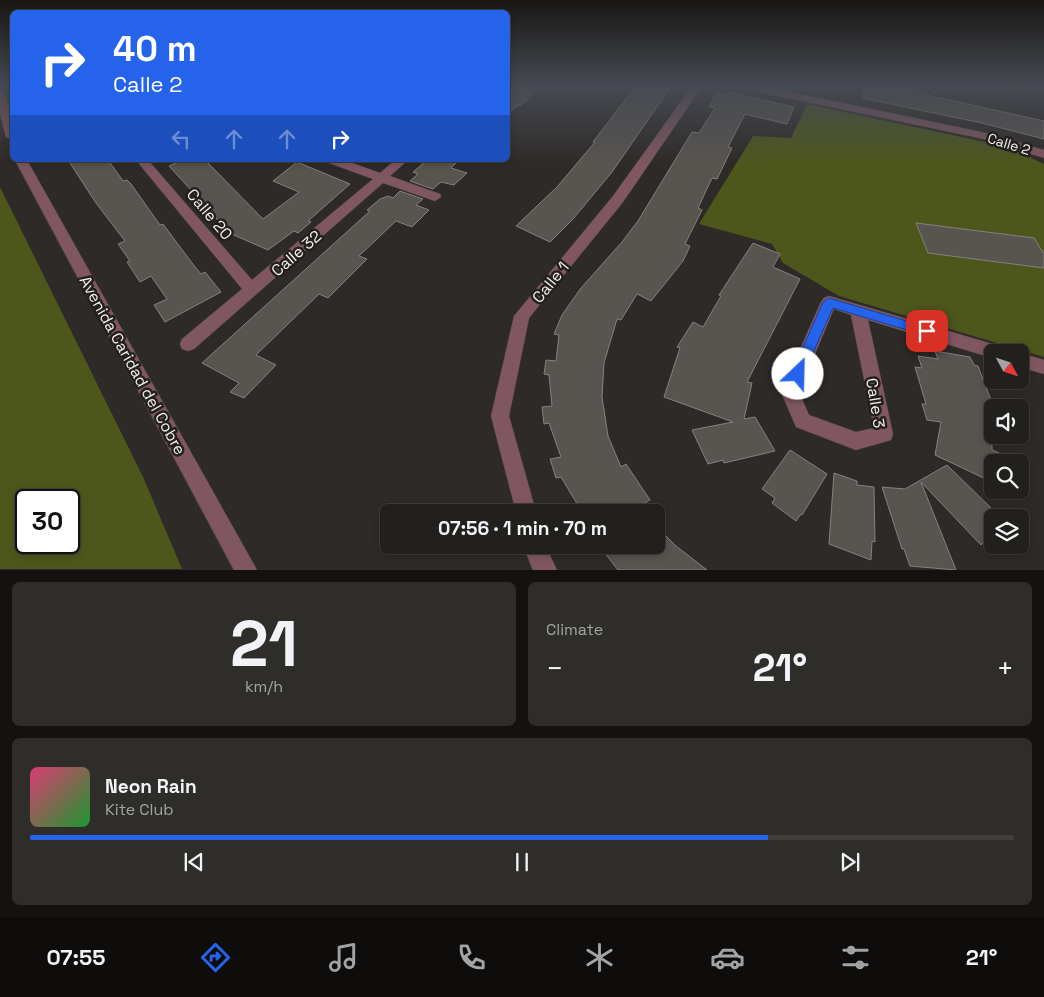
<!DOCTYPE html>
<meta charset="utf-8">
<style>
body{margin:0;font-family:"Space Grotesk",sans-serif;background:#2e2d2a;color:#f1f3f6;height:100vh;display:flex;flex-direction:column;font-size:19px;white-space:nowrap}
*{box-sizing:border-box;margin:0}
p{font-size:16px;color:#a2a3a4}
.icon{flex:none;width:28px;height:28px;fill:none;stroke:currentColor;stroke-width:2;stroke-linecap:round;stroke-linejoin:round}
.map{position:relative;height:570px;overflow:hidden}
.details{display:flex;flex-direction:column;gap:12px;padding:12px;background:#131210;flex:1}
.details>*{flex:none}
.top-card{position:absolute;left:10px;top:10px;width:500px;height:152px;border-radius:8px;box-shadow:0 2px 8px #0003,0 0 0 1px #3f3e3b;background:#2563eb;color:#fff;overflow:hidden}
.needle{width:32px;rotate:130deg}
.tools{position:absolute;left:984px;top:344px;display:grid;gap:10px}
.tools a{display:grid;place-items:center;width:45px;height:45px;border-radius:8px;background:#22201d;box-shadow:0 2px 8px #0003,0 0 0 1px #3f3e3b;font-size:25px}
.speed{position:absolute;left:15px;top:489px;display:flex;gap:10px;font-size:25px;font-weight:700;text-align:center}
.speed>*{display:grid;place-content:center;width:65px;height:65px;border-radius:50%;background:#22201d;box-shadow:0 2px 8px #0003,0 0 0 1px #3f3e3b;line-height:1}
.speed .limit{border:2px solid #111;border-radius:8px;background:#fff;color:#111}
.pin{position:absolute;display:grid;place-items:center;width:42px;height:42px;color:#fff;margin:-21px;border-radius:10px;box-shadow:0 2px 8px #0006}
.me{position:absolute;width:55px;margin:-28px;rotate:24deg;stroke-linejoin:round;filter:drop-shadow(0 0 4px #0008)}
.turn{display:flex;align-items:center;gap:18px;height:105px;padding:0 20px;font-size:22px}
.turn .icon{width:65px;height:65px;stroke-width:2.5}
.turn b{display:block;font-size:35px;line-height:42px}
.lanes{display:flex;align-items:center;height:48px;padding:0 20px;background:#0003;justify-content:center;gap:25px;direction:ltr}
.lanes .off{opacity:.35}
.big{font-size:38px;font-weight:700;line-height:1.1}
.details .tile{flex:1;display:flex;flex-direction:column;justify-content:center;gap:8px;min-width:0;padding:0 18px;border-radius:8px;background:#2e2d2a}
.details .dial{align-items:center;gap:0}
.dial b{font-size:65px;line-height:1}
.song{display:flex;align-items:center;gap:15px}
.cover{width:60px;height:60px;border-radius:8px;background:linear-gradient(135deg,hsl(340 70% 55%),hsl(130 70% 35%))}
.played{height:5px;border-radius:2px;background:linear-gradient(90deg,#2563eb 75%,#3f3e3b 75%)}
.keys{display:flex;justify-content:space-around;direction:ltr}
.heat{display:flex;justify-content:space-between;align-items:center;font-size:28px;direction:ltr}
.details .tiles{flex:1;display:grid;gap:12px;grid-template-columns:1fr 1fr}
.tile:last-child{grid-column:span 2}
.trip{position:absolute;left:380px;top:504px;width:285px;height:50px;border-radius:8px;background:#22201d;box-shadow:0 2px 8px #0003,0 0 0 1px #3f3e3b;font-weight:700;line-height:50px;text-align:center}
.menu{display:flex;height:80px;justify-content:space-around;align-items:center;background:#0e0d0c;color:#a2a3a4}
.menu .icon{width:35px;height:35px}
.menu .on{color:#2563eb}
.menu b{font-size:22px;color:#f1f3f6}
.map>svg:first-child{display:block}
.built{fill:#3d342d}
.green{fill:#4d571c;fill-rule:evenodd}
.building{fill:#585450;stroke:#85817d}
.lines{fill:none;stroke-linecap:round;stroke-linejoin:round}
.minor-casing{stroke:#494643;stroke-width:1}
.minor{fill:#805761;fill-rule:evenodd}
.route{fill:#2563eb;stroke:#184099}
.labels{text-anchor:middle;stroke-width:5;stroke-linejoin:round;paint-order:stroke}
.far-street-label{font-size:14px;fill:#f2efee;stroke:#24201d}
.street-label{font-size:16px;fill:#f2efee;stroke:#24201d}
</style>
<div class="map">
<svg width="1044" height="570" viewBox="0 0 1044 570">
<rect width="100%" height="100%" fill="#2e2a27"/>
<path class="built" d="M1004,85H1044V99Z"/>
<path class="green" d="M807,104L1008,147L1044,164V357L839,296L783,263L772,244L699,224L753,136L791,138Z
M0,187L144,479L182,569H0ZM26,500H69V542H26Z"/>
<path class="building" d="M508,85H542L520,106L518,105L508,114Z
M647,85H672L612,172L573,219L550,242L516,226L557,187L595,142H593L634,88L644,90Z
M863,85H880L909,91L910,89L927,92V95L1044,121V139L982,123L862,98Z
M728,92L794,107L787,124L745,114L728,147L732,148L717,179L712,178L698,208L702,210L685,244L690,246L683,261L651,301L637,294L621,320L617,319L604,363L602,397L608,436L621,467L626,464L650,500L627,512H582L561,477L556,478L550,459L561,457L549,423L544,424L542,407L552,406L549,375L544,374L546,360L556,361L559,335L554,334L562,315L581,288L622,242L638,221L692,132L699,133L715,108L709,107L716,93L726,96Z
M68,160H108L123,181L127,180L131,184L160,225L163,224L192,263L201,274L205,272L221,292L165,322L154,305L167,299L151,276L140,282L127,262L130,261L118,244L125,241L96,203Z
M182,160H205L263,219L299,192L273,181L297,162L350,184L308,221L311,222L298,233L294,231L268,250L227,232L211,212L169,166Z
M427,160H459L451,168L467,173L454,185L441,182L433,189L410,181L418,174L413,172Z
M400,191L423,199L416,205L429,210L412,227L396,221L359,256L367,259L328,298L319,294L256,355L276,365L244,398L230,392L239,383L202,363L370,211L367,210L380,199L388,196L393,198Z
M916,223L1034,238L1044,254V268L928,253Z
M753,243L780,254L773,267L800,279L747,382L752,383L744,419L755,417L775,451L724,463L723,460L708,464L692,430L733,422L664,397L680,348L677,347L693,322L703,327L721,296L719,295Z
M935,351L970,357L974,365L978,366L992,403V450L1020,462H992V482L935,455L941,422L927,420L922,404H926L915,367L922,368L918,356L938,359Z
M790,450L827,474L802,515L801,514L796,521L772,503L775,498L762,489Z
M947,465L992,509V552L983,543L981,545L921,482L956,570L910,566L904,549H902L882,487L905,489Z
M834,473L857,481V485L874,487L875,542L872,541L871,560L829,544Z
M656,526L676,546L707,570H618L604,552L612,545H656Z"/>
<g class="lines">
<g class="minor-casing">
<path id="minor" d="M693,85H703L623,202L529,318L509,416L536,512H516L491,416L514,316L613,196Z
M735,85H757L986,133L1044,150V158L984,139L740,88Z
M0,90L5,93L12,119V140L6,137L0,113Z
M15,160H27L257,570H234Z
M136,160H148L252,280L373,179L329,163L327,160H344L380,173L395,160H408L390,176L440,194L441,197L435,201L383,183L194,349L188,351L182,349L180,344L182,339L242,289Z
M829,296L996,345L1002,347L1004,352H992V358L868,320L893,434L891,440L856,450L796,427L781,392L821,302L824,298ZM834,309L851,315L874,428L856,432L809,415L799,392Z
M1020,353L1044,360V374L1020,367Z
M523,545H545L557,570H533Z"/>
</g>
<use href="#minor" class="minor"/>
</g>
<linearGradient id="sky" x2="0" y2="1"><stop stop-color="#191715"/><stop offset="0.52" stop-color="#464a52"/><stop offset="1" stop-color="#464a52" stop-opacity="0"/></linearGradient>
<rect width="1044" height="165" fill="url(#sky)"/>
<path class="route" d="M829,298L927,327L931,328L933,331L931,335L927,336L833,308L802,378L798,379L793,378L791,374L823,302Z"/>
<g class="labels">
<g class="far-street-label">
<text transform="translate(1009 144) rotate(17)" y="5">Calle 2</text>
</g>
<g class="street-label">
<text transform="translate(210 214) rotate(50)" y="6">Calle 20</text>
<text transform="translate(296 253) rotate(-41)" y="6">Calle 32</text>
<text transform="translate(550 282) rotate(-51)" y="6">Calle 1</text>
<text transform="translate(133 365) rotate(61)" y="6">Avenida Caridad del Cobre</text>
<text transform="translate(876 403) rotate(81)" y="6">Calle 3</text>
</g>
</g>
</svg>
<div class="tools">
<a><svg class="needle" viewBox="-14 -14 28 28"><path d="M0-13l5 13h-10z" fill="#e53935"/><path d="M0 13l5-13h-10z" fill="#a2a3a4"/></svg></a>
<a><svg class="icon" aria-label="sound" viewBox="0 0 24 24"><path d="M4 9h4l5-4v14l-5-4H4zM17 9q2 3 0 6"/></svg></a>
<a><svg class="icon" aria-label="search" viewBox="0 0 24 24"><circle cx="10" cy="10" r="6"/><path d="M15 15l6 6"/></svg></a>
<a><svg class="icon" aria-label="layers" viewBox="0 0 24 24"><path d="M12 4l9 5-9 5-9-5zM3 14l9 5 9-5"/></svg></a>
</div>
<div class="speed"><div class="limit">30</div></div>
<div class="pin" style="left:927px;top:331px;background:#d93025"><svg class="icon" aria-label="arrive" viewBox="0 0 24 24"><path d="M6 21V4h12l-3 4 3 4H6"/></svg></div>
<svg class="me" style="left:798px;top:374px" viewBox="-20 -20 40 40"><circle r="19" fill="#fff"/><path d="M0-13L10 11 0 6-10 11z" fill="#2563eb"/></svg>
<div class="trip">07:56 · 1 min · 70 m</div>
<div class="top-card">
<div class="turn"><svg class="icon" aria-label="right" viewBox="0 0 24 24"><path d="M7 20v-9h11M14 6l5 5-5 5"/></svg><div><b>40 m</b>Calle 2</div></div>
<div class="lanes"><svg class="icon off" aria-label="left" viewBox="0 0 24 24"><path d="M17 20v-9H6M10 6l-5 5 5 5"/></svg><svg class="icon off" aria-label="ahead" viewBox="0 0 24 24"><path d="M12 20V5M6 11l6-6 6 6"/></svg><svg class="icon off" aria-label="ahead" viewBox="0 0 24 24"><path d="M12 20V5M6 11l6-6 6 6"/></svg><svg class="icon" aria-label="right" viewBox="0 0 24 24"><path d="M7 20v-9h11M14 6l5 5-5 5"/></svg></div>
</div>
</div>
<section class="details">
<div class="tiles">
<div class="tile dial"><b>21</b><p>km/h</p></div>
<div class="tile"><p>Climate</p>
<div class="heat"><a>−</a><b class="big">21°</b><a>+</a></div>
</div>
<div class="tile">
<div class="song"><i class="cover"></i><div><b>Neon Rain</b><p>Kite Club</p></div></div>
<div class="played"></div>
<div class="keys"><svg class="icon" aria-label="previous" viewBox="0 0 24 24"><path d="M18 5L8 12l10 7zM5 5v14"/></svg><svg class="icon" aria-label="pause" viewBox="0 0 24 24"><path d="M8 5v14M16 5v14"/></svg><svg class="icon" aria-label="next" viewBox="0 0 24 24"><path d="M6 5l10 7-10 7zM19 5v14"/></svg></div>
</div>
</div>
</section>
<nav class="menu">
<b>07:55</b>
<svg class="icon on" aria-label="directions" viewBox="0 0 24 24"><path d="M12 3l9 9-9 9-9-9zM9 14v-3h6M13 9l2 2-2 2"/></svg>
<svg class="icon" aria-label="music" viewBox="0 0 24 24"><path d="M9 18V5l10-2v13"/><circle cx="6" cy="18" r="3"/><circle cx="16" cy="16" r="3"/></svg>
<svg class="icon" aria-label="phone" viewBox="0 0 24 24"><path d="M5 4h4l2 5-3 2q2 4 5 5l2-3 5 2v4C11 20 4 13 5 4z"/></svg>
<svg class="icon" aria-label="climate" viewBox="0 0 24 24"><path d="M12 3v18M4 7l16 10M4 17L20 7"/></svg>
<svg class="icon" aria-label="car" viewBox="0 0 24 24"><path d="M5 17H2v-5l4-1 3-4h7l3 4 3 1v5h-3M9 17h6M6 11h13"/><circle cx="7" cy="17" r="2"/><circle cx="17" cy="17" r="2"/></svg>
<svg class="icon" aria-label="filters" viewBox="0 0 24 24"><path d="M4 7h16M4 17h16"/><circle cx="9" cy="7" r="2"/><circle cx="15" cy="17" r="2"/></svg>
<b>21°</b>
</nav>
